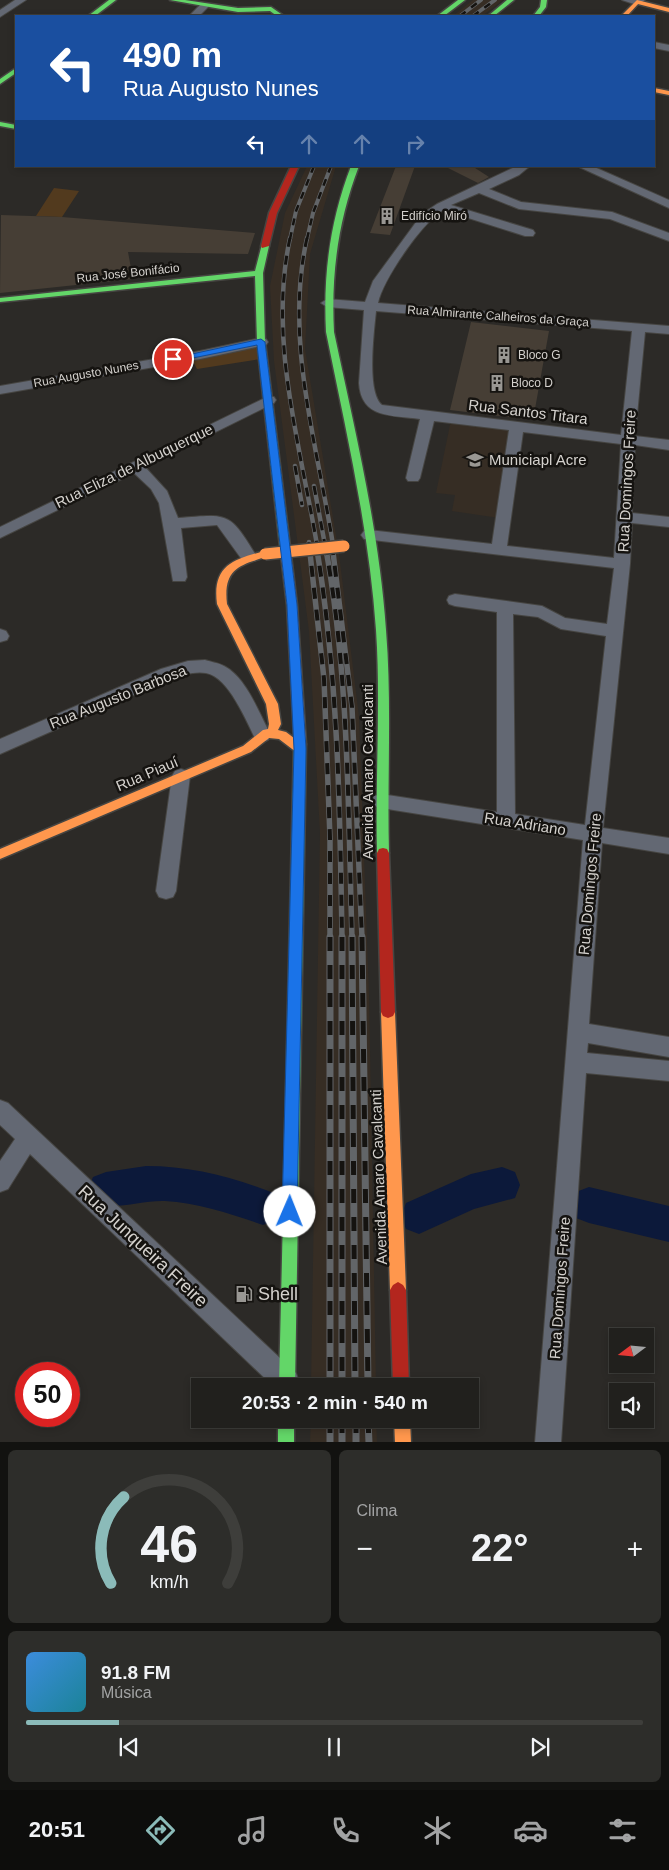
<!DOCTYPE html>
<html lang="pt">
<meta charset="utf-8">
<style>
body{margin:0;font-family:Arial,sans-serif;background:#2d2d2a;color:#f1f3f6;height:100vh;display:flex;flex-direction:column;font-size:19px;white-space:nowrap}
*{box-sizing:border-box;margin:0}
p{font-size:16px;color:#a2a3a4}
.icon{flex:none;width:28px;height:28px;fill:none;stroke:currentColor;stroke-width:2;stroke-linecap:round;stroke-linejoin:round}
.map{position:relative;height:1442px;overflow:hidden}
.sheet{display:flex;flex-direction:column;gap:8px;padding:8px;background:#121210;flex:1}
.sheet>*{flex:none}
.guide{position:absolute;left:15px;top:15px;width:640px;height:152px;border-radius:0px;box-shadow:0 2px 8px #0003,0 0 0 1px #3e3e3b;background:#1a4fa0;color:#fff;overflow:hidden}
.needle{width:32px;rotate:254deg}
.fabs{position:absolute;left:609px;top:1328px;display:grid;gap:10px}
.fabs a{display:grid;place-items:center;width:45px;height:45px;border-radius:0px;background:#21201d;box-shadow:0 2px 8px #0003,0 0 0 1px #3e3e3b;font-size:25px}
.speed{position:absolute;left:15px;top:1362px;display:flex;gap:10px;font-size:25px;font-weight:700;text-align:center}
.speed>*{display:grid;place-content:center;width:65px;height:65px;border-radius:50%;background:#21201d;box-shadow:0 2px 8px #0003,0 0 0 1px #3e3e3b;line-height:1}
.speed .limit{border:8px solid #d22;background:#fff;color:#111}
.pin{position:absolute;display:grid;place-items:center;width:42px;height:42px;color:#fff;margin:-21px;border:2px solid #fff;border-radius:50%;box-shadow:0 1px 5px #0007}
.me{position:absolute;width:55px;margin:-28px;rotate:1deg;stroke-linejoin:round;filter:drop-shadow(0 0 4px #0008)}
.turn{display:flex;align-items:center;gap:18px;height:105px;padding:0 25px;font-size:22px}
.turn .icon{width:65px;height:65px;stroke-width:2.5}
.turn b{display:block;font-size:35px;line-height:42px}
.lanes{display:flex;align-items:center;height:48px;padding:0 25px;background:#0003;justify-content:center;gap:25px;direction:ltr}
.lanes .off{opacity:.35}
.big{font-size:38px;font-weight:700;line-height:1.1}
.sheet .card{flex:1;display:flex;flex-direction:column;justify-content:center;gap:8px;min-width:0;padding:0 18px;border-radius:8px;background:#2d2d2a}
.sheet .dial{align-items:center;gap:0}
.dial svg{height:130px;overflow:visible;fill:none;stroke:#3e3e3b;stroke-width:7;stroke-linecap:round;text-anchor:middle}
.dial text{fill:#f1f3f6;stroke:none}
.song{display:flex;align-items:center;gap:15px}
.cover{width:60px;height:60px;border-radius:8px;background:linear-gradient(135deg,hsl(210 70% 55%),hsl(190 70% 35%))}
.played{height:5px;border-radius:2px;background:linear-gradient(90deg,#8bbbb9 15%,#3e3e3b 15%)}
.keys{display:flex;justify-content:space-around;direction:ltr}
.heat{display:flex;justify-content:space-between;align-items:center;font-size:28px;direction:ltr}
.sheet .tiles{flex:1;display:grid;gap:8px;grid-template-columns:1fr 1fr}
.card:last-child{grid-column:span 2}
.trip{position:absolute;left:191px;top:1378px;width:288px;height:50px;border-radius:0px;background:#21201d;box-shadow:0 2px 8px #0003,0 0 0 1px #3e3e3b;font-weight:700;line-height:50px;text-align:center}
.menu{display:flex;height:80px;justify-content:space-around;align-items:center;background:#0d0d0c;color:#a2a3a4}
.menu .icon{width:35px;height:35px}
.menu .on{color:#8bbbb9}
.menu b{font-size:22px;color:#f1f3f6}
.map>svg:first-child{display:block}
.built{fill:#362d24}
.green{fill:#523a1e}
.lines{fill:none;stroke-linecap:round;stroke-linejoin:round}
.river{fill:#0c193a;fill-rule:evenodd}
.building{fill:#463e35}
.street-casing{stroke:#464542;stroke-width:2}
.fast-casing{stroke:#464542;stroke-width:3}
.slow-casing{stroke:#464542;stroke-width:3}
.jam-casing{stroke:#464542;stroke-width:3}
.street{fill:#636873;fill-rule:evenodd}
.fast{fill:#63d668;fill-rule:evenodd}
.slow{fill:#ff974d;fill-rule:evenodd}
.jam{fill:#b3261e;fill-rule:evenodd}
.rail-far3-casing{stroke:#626568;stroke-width:4}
.rail-far2-casing{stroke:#626568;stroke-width:4.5}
.rail-far1-casing{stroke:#626568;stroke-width:5.5}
.rail-casing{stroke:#626568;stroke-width:7}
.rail-far3{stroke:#151310;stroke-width:2.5;stroke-dasharray:7;stroke-linecap:butt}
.rail-far2{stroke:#151310;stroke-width:3;stroke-dasharray:9;stroke-linecap:butt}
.rail-far1{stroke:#151310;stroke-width:4;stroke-dasharray:11;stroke-linecap:butt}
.rail{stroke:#151310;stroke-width:5;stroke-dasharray:14;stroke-linecap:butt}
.slow-bridge-casing{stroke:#464542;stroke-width:14;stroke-linecap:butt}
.slow-bridge{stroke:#ff974d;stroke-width:11}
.route{fill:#1a73e8;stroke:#114b97}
.labels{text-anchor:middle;stroke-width:5;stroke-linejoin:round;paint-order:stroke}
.far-poi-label{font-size:12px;fill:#d4d1cd;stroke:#151310;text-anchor:start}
.far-street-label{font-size:12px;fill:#d4d1cd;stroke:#151310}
.street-label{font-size:15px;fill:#d4d1cd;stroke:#151310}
.poi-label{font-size:15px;fill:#d4d1cd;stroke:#151310;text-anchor:start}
.near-street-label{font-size:18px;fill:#d4d1cd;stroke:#151310}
.near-poi-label{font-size:18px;fill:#d4d1cd;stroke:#151310;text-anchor:start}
</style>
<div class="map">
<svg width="669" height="1443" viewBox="0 0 669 1443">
<rect width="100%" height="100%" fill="#2c2a27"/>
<path class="built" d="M473,0H503L482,16H453Z
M307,166H336L310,254L305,349L339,554L359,717L369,995L376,1386H311L320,833L309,631L274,361L270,286L285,213Z
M451,420L513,428L499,518L452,511L455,495L436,493Z
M311,1419H376L377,1442H310Z"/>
<path class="green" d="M54,188L79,191L62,217L36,216Z
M258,345L260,359L197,369L191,358Z"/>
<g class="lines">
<path class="river" d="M146,1166C192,1166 234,1177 276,1194L281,1207L276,1220L263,1225C231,1214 199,1203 165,1201C142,1200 114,1211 93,1203L88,1190L93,1177L106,1172Z
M502,1167L515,1172L520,1185L515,1198L474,1209L419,1234L406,1229L401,1216L406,1203L471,1174Z
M589,1187L669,1206V1242L589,1223L576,1218L571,1205L576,1192Z"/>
</g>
<path class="building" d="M396,166H415L390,235L370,233Z
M444,166H472L489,177L478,183Z
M1,215L62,217L255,233L248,254L128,252L133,279L0,293Z
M471,322L549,331L533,420L450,410Z"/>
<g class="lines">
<g class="street-casing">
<path id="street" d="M15,0H26L0,17V10Z
M622,0H645L637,5Z
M202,3L210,5L199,16H189Z
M654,42L669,45V51L654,48Z
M517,166H530L519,175L489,189L521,202L612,212L669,233V241L610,219L519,209L479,193L451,205L533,230L535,233L533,236H525L443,210C422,223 383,279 378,303L669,326V334L645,332L635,436L669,440V450L635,445L632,513L669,517V527L632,523L630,564L603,828L669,838V854L602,843L589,1024L669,1037V1057L588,1043L587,1053L669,1061V1081L586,1073L561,1443H535L583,840L381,808L374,806L372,801L374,796L381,794L497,812V612L455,606L449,604L447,600L449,596L455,594L542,606L565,618L607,624L614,568L364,539L361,535L364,531L369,530L492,544L509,430L434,421L420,478L418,481H408L406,478L420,419C392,415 361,419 359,383L364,310L327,307L321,303L327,299L365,302L373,281L422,214L437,204ZM376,311L632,331L621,435L382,405C366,392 374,331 376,311ZM523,432L621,444L614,558L507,546ZM513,614L538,617L561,629L606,636L585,825L515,814Z
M577,166H592L669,200V208Z
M261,338L266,339L268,342L266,345L200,359L0,394V386L200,351Z
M269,396L274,397L276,400L274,403L145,467L167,491L178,518C229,514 229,511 257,557L255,561H243L217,525L181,528L187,577L185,581H173L159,503L151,489L134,473L0,538V527Z
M0,629L6,631L9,636L7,640L0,642Z
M205,660C211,662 219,663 224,666C247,678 259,714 271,735L268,740L262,742L256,740C246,721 229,677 206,673C195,671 183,675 172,678L0,754V739L161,669L188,661Z
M181,769L187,771L190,776L176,891L173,897L166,899L159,897L156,891L172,776L175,771Z
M0,1100L8,1103L296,1373L299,1382L298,1386H273L30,1154L8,1189L0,1192V1161L15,1139L0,1125Z"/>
</g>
<g class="fast-casing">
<path id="fast" d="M109,0H116L95,16H88Z
M170,0H185L238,8L271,7L284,16H277L270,11L238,12Z
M458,0H465L444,16H437Z
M507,0H514L494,16H488Z
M541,0H547L546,7L539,16H533L540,7Z
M16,68V73L0,84V79Z
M0,122L16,125V129L0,126Z
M351,166H359C338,221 331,274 334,332C355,431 379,529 386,630C392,704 387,779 389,853L387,857L383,858L379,857L377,853C375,779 381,704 376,630C369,529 346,431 326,332C323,274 330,221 351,166Z
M262,244L269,246L263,273L265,342L290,547L285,550L280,547L257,342L255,276L0,302V298L255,271Z
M300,740L304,741L306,744L295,1386H279L294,744L296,741Z
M278,1419H294V1443H278Z"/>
</g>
<g class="slow-casing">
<path id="slow" d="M637,0L669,8V12L638,4L627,16H621Z
M654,88L669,91V95L654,92Z
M285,544L290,547L297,605L306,744L304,752H296L279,739L269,738L251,752L0,859V849L243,746L263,730L268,729L269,724L266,704L217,604C212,566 233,559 265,551L269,552L270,554L269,556C239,565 223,569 227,604L278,704L281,724L278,730L286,732L294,738L287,605L280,547Z
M388,1006L393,1008L395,1012L406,1290L403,1295L398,1298L393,1295L390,1290L381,1012L383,1008Z
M394,1419H410L411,1443H395Z"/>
</g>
<g class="jam-casing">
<path id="jam" d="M291,166H299L277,213L269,246L262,248L261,246L269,213Z
M383,848L387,849L389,853L395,1012L393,1016L388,1018L383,1016L381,1012L377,853L379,849Z
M398,1282L403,1285L406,1290L409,1386H393L390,1290L393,1285Z"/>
</g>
<use href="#street" class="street"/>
<use href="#fast" class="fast"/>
<use href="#slow" class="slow"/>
<use href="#jam" class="jam"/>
<g class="rail-far3-casing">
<path id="rail-far3" d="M460,16L481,0
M473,16L495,0
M290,239L296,211L314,166
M307,239L313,213L331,166"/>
</g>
<g class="rail-far2-casing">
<path id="rail-far2" d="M290,238C268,340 300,444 317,545
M307,238C284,341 317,443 333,545
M295,466L302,505
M314,486L325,545
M309,542V545"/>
</g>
<g class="rail-far1-casing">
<path id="rail-far1" d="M309,544L324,679L330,838V938
M316,544C338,674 340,806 342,938
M325,544C349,673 348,807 352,938
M332,544L352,707L362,938"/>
</g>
<g class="rail-casing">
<path id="rail" d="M330,937V1386
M342,937V1386
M352,937L355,1386
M362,937L368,1386
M330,1419V1443
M342,1419V1443
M356,1419V1443
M368,1419L369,1443"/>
</g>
<use href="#rail-far3" class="rail-far3"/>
<use href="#rail-far2" class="rail-far2"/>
<use href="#rail-far1" class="rail-far1"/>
<use href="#rail" class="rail"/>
<g class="slow-bridge-casing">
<path id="slow-bridge" d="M265,554L344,546"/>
</g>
<use href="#slow-bridge" class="slow-bridge"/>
</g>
<path class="route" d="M261,339L265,342L297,605L306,749L297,1212L295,1218L290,1220L284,1218L282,1212L294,749L287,605L257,345L173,362L169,359Z"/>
<defs>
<g id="building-bare" transform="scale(1.35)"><path d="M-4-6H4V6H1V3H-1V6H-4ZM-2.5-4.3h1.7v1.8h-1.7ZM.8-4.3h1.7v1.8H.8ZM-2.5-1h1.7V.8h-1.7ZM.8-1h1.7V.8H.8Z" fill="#999793" stroke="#151310" stroke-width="2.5" paint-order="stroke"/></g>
<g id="school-bare" transform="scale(1.35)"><path d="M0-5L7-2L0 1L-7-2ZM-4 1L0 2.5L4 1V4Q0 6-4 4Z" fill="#999793" stroke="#151310" stroke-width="2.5" paint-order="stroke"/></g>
<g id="fuel-bare" transform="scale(1.35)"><path d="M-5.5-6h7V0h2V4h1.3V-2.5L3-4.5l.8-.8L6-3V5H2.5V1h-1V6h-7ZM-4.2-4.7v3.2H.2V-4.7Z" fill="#999793" stroke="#151310" stroke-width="2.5" paint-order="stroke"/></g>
</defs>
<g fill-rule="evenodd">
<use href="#building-bare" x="387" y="216"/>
<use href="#building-bare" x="504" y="355"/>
<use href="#building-bare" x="497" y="383"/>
<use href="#school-bare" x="475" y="460"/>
<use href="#fuel-bare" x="244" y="1294"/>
</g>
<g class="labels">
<g class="far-poi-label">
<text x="401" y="220">Edifício Miró</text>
<text x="518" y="359">Bloco G</text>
<text x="511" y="387">Bloco D</text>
</g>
<g class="far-street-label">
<text transform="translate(128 273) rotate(-6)" y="4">Rua José Bonifácio</text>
<text transform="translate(498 316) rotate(4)" y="4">Rua Almirante Calheiros da Graça</text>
<text transform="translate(86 374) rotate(-10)" y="4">Rua Augusto Nunes</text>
</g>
<g class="street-label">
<text transform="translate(528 412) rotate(7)" y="5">Rua Santos Titara</text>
<text transform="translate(134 466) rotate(-26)" y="5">Rua Eliza de Albuquerque</text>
<text transform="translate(627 481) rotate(-87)" y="5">Rua Domingos Freire</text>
<text transform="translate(118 697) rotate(-22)" y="5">Rua Augusto Barbosa</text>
<text transform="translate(368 772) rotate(-90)" y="5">Avenida Amaro Cavalcanti</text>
<text transform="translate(147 774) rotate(-23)" y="5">Rua Piauí</text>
<text transform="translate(525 824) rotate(9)" y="5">Rua Adriano</text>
<text transform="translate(590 884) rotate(-85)" y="5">Rua Domingos Freire</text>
<text transform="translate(379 1177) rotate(-92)" y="5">Avenida Amaro Cavalcanti</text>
<text transform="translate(560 1288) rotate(-86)" y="5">Rua Domingos Freire</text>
</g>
<g class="poi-label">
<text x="489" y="465">Municiapl Acre</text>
</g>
<g class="near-street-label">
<text transform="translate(143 1246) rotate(43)" y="6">Rua Junqueira Freire</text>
</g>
<g class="near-poi-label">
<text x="258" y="1300">Shell</text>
</g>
</g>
</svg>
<div class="fabs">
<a><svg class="needle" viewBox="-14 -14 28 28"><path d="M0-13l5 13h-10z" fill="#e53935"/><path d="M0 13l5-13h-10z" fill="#a2a3a4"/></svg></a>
<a><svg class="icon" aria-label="sound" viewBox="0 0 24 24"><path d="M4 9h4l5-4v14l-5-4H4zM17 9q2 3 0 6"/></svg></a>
</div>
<div class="speed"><div class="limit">50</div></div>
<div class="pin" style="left:173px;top:359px;background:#d93025"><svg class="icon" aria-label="arrive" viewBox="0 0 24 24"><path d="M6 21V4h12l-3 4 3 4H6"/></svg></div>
<svg class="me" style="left:290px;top:1212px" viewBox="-20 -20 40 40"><circle r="19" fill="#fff"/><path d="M0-13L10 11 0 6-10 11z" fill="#1a73e8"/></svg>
<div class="trip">20:53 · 2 min · 540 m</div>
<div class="guide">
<div class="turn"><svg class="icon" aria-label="left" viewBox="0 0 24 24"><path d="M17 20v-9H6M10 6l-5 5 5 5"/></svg><div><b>490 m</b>Rua Augusto Nunes</div></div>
<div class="lanes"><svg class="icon" aria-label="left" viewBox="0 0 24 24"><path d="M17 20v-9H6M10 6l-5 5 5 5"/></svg><svg class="icon off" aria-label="ahead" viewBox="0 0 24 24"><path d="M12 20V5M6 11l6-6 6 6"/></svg><svg class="icon off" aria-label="ahead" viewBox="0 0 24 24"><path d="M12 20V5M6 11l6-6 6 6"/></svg><svg class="icon off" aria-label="right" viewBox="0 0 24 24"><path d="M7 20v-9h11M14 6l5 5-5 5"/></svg></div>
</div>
</div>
<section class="sheet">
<div class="tiles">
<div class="card dial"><svg viewBox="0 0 100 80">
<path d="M14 69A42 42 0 1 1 86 69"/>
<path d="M14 69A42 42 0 0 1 22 16" stroke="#8bbbb9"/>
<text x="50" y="56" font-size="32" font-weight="700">46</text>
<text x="50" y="72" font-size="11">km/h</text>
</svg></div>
<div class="card"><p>Clima</p>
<div class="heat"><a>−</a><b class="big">22°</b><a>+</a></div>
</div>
<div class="card">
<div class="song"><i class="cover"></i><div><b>91.8 FM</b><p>Música</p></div></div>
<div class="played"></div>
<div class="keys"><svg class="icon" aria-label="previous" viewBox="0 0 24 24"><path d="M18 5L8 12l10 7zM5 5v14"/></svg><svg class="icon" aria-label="pause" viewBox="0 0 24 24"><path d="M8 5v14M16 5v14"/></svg><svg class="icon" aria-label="next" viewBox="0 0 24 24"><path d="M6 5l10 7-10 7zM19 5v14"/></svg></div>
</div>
</div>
</section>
<nav class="menu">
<b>20:51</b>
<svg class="icon on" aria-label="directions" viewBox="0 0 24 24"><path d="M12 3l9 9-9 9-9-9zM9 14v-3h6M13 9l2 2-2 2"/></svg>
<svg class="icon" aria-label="music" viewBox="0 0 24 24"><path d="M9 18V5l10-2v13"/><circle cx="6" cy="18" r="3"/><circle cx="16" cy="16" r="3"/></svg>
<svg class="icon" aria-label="phone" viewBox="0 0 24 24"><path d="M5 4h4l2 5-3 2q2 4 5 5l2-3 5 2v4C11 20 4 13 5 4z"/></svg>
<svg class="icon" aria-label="climate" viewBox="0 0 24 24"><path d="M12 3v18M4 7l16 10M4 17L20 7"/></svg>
<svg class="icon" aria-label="car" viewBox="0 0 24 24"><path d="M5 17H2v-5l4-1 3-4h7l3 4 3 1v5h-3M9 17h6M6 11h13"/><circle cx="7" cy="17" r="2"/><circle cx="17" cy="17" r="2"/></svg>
<svg class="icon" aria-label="filters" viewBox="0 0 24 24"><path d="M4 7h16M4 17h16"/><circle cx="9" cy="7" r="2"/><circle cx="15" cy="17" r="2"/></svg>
</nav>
